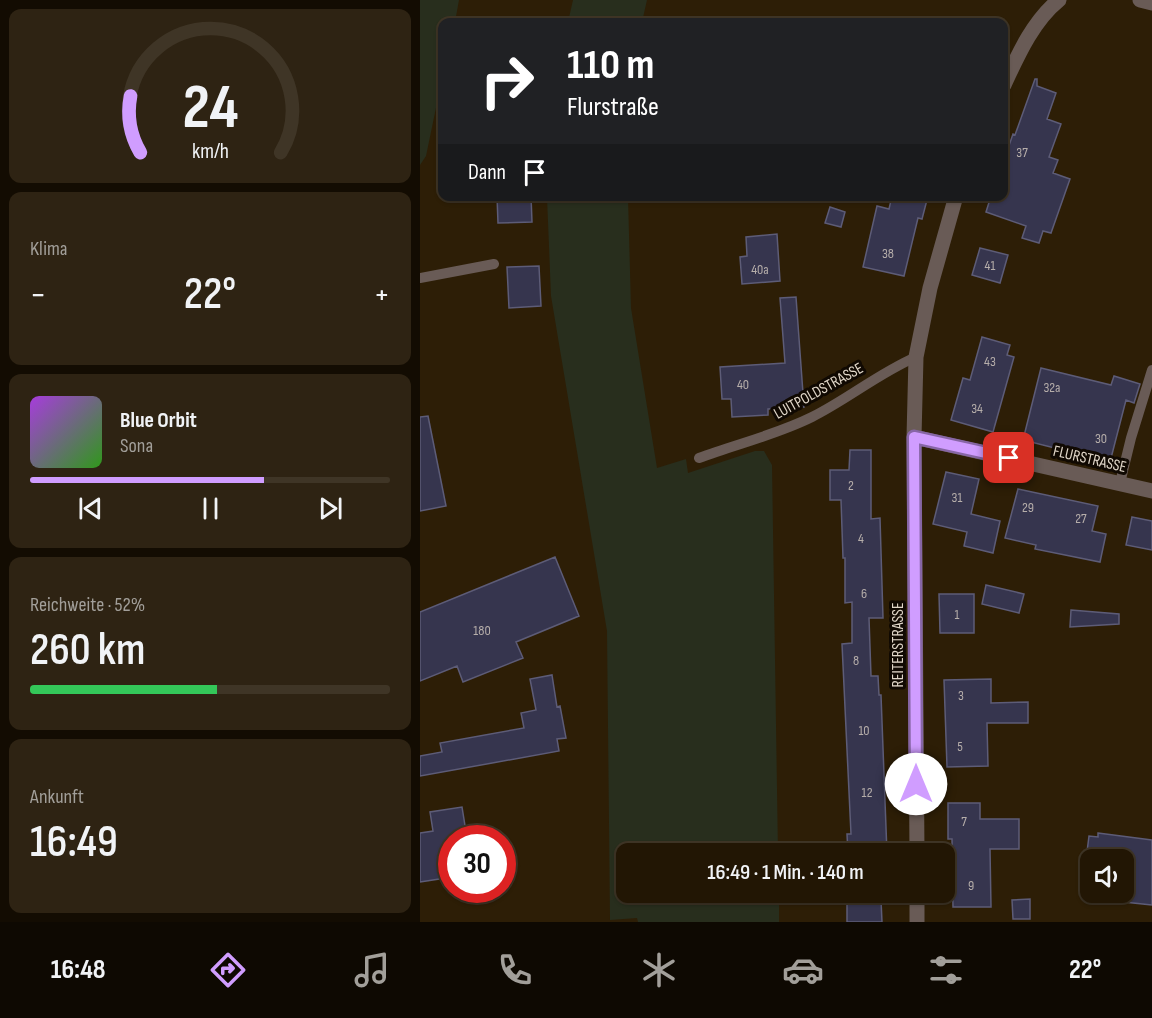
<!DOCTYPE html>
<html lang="de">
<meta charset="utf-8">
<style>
body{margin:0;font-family:"Sofia Sans Condensed",sans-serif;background:#2e2313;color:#f1f3f6;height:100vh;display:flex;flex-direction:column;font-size:22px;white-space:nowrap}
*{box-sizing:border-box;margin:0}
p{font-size:20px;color:#a29f9a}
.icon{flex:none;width:33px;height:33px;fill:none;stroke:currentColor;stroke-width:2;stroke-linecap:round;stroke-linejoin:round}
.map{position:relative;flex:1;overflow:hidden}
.sheet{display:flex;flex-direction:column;gap:9px;padding:9px;background:#130c02;width:420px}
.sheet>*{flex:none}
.hud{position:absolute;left:18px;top:18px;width:570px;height:183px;border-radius:12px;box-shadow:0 2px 4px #0004,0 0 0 2px #3f3526;background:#202124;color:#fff;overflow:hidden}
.fabs{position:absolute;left:660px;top:849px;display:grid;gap:12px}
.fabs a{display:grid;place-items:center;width:54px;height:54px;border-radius:12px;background:#221604;box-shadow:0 2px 4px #0004,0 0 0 2px #3f3526;font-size:30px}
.speed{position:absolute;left:18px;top:825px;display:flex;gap:12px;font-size:30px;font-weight:700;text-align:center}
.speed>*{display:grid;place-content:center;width:78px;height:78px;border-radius:50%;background:#221604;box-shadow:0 2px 4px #0004,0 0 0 2px #3f3526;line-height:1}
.speed .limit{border:9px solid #d22;background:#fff;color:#111}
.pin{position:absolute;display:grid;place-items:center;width:51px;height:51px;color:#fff;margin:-26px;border-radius:12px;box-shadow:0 3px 9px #0006}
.me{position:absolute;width:66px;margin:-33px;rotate:0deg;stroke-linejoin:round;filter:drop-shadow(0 0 4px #0008)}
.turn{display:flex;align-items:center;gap:21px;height:126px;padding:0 30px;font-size:27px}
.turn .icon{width:78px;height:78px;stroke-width:2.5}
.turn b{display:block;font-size:42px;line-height:51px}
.then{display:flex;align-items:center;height:57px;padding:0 30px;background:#0003;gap:12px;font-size:22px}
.big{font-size:45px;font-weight:600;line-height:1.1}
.sheet .widget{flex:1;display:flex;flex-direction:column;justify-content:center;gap:9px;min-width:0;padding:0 21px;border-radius:12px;background:#2e2313}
.sheet .dial{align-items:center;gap:0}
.dial svg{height:156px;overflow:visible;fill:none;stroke:#3f3526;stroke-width:7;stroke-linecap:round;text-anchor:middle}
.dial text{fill:#f1f3f6;stroke:none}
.song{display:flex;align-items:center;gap:18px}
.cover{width:72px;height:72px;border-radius:9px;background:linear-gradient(135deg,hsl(280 70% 55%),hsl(110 70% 35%))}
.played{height:6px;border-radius:3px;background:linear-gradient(90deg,#d09dff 65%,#3f3526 65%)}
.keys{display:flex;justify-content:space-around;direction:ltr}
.heat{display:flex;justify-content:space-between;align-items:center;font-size:33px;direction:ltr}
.charge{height:9px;border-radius:4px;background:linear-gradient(90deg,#34c759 52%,#3f3526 0)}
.trip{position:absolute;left:196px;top:843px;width:339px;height:60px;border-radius:12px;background:#221604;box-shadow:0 2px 4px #0004,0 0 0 2px #3f3526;font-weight:600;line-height:60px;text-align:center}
.tab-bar{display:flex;height:96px;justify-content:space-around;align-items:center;background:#0e0902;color:#a29f9a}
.tab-bar .icon{width:42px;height:42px}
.tab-bar .selected{color:#d09dff}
.tab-bar b{font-size:27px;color:#f1f3f6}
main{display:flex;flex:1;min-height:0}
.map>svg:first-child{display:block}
.green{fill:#282e1d}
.building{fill:#36354e;stroke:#5d5c77;stroke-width:1.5}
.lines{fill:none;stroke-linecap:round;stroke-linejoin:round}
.lane{stroke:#695b56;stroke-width:10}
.street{stroke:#695b56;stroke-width:15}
.route-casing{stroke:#8766a6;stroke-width:15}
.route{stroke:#d09dff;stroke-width:10}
.labels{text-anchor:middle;stroke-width:6;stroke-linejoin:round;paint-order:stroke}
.number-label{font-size:14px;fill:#b6aeaa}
.street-label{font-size:16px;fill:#e1d7c9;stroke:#100902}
</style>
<main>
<section class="sheet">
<div class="widget dial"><svg viewBox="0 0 100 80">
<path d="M14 69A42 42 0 1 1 86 69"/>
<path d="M14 69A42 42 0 0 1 9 40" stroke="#d09dff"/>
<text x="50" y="56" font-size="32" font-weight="700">24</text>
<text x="50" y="72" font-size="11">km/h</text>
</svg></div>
<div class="widget"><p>Klima</p>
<div class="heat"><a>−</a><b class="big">22°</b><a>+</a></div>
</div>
<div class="widget">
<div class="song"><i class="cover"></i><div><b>Blue Orbit</b><p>Sona</p></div></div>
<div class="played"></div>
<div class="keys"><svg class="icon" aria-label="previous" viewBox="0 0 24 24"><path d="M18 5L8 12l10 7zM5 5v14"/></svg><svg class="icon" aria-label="pause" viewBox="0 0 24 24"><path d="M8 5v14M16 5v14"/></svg><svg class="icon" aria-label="next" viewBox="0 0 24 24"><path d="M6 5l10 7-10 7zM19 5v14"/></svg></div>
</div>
<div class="widget"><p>Reichweite · 52%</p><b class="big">260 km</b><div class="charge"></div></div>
<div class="widget"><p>Ankunft</p><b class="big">16:49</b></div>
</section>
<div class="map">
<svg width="732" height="922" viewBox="0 0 732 922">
<rect width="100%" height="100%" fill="#2d1e06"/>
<path class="green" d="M0,0H39L35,22H22V79L6,156L0,165Z
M153,0H227L222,22H148Z
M127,197H208L211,308L237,468L266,459L268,473L335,451H344L352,465L358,853L207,854V892L359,893V922H218L217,918L190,920L187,631L131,296Z"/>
<path class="building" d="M615,79H617V86L636,93L627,119L641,124L629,157L638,160L633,173L650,179L631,233L623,231L619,243L602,238L606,226L566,212L571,196H584V160L593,134L595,135Z
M77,196H111L112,222L78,223Z
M472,196H508L502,219L498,218L484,276L443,267L457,206L469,209Z
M410,207L425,212L421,227L405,223Z
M357,234L360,281L322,284L320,257L327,256L326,237Z
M560,248L588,255L580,283L552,275Z
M119,266L121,306L89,308L87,267Z
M376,297L384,407L348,409V415L312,417L311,399H302L300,367L365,363L360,298Z
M562,337L590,345L587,355L594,357L573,432L531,420L543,378L550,380Z
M621,368L691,385L694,376L720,384L714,403L706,400L690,462L603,440Z
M8,416L26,506L0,511V417Z
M430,450H451V519L460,518L463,618H449L451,676H458L459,695H461L467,854H428L427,834H431L422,644L432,643V602L425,603V558H423L421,500H410V470H429Z
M526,472L559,479L551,514L580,521L573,553L544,546L547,532L513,524Z
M598,489L678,506L672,531L686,534L680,562L615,549L616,545L585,538Z
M712,517L732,521V550L706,545Z
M135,557L159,616L96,642L103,658L43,682L37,666L0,681V612Z
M566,585L604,594L599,613L562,604Z
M519,594H554V633H520Z
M651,610L699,614V624L650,627Z
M132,675L137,707L140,706L146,738L137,739L139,751L0,776V756L22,752L20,743L104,728L101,713L116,710L110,679Z
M571,679V703L608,702V723H567L568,766L527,767L524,680Z
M528,803H560V819H599V849H570L571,907H533L532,839H528Z
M42,807L47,838H32V877L0,882V833L13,831L10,812Z
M678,833L732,840V905L704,902V860H666L669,836L678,837Z
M610,899V919H593L592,900Z
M461,900L462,922H427V901Z"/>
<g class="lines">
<path class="lane" d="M0,278L74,264
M279,458C316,444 356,435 392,417C428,399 459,373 496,357
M700,483L711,438L732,370"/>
<path class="street" d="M720,0L732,3
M584,85C598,55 613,21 639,0
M494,437L732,491
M497,854L494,437L496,357L510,288L536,196
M497,892V922"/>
</g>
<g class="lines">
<g class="route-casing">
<path id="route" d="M496,784L494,437L589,458"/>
</g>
<use href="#route" class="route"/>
</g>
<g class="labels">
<g class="number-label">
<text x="602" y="157">37</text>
<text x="468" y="258">38</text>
<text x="570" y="270">41</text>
<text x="340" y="274">40a</text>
<text x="570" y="366">43</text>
<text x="323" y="389">40</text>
<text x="632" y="392">32a</text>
<text x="557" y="413">34</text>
<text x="681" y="443">30</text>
<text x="431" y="490">2</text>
<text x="537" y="502">31</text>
<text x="608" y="512">29</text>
<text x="661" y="523">27</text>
<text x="441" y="543">4</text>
<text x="444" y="598">6</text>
<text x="537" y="619">1</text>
<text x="62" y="635">180</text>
<text x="436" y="665">8</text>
<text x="541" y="700">3</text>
<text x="444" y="735">10</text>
<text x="540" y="751">5</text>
<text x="447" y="797">12</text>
<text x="544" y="826">7</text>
<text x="551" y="890">9</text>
</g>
<g class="street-label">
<text transform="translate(398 390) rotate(-29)" y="6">LUITPOLDSTRASSE</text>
<text transform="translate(670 458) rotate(13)" y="6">FLURSTRASSE</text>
<text transform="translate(477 645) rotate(-90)" y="6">REITERSTRASSE</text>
</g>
</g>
</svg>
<div class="fabs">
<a><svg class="icon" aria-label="sound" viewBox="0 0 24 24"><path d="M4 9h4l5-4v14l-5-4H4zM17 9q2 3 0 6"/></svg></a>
</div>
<div class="speed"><div class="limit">30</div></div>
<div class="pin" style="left:589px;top:458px;background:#d93025"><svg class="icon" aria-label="arrive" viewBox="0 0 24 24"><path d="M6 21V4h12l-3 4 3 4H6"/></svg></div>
<svg class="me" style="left:496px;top:784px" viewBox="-20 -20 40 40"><circle r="19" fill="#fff"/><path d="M0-13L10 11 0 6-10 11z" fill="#d09dff"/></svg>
<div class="trip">16:49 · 1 Min. · 140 m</div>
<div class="hud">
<div class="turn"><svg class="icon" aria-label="right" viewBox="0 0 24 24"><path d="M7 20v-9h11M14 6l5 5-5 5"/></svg><div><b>110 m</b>Flurstraße</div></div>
<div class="then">Dann<svg class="icon" aria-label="arrive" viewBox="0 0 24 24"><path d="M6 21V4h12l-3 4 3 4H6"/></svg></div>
</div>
</div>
</main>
<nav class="tab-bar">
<b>16:48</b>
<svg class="icon selected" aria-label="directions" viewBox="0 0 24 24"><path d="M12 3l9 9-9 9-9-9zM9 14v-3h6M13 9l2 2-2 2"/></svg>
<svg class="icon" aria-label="music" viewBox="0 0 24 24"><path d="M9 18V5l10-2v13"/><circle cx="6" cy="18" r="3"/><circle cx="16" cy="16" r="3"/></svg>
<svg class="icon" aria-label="phone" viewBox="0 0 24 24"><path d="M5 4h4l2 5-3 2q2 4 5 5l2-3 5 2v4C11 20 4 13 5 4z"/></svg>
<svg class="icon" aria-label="climate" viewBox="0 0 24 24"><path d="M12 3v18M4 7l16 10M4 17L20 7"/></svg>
<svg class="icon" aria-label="car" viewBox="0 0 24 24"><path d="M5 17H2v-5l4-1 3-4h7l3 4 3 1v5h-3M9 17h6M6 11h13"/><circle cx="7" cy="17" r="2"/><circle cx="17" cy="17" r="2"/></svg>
<svg class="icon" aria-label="filters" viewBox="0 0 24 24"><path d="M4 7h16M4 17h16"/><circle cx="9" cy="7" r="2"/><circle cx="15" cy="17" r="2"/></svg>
<b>22°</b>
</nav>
